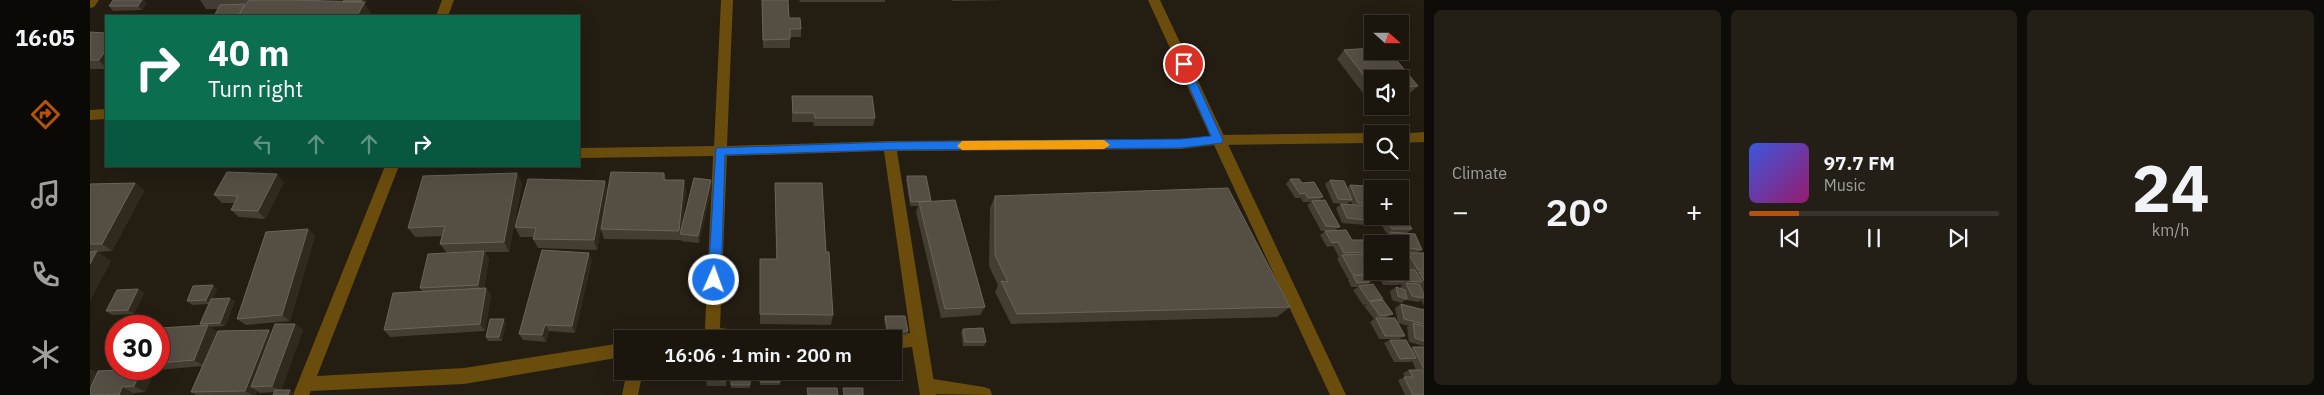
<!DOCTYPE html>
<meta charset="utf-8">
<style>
body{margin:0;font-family:"IBM Plex Sans",sans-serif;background:#231f17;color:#f1f3f6;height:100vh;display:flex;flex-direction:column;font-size:19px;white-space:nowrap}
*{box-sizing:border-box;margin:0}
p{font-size:16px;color:#9f9f9e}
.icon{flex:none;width:28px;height:28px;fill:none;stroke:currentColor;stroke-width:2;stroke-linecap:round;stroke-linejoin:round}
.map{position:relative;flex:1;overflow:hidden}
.drawer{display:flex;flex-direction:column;gap:10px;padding:10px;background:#0e0c08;width:900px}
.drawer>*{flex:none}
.top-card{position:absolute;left:15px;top:15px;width:475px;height:152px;border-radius:0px;box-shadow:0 5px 20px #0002,0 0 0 1px #38352e;background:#0b6e4f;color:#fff;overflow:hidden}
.needle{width:32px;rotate:111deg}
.fabs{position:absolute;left:1274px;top:15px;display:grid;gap:10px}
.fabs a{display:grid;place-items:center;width:45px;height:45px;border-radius:0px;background:#1a160e;box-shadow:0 5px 20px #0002,0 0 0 1px #38352e;font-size:25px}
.speed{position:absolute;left:15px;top:315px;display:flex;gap:10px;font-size:25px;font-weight:700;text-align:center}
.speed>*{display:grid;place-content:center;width:65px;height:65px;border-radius:50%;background:#1a160e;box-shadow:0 5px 20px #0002,0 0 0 1px #38352e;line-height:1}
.speed .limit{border:8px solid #d22;background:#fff;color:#111}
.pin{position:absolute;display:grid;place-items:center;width:42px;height:42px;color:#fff;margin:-21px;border:2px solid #fff;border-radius:50%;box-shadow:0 1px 5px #0007}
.me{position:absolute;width:55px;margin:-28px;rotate:2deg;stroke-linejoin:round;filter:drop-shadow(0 0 4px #0008)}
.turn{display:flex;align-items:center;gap:18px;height:105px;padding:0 20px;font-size:22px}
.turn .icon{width:65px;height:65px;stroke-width:2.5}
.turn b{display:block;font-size:35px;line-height:42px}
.lanes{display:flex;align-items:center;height:48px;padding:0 20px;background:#0003;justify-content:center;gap:25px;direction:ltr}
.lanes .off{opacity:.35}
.big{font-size:38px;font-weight:600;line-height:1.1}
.drawer .tile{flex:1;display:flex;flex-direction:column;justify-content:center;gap:8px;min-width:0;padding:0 18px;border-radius:8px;background:#231f17}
.drawer .dial{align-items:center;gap:0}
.dial b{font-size:65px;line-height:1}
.song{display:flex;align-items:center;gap:15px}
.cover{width:60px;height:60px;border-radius:8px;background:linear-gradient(135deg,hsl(230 70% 55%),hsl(320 70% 35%))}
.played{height:5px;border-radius:2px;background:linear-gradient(90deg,#b45309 20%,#38352e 20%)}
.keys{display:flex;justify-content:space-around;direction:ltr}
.heat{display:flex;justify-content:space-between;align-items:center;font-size:28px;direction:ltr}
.drawer .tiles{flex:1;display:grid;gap:10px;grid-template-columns:repeat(3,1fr)}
.trip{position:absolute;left:524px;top:330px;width:288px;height:50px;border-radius:0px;background:#1a160e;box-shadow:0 5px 20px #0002,0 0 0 1px #38352e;font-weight:600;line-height:50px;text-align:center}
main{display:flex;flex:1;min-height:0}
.tabs{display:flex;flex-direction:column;width:90px;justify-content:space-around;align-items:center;background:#0a0906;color:#9f9f9e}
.tabs .icon{width:35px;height:35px}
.tabs .active{color:#b45309}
.tabs b{font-size:22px;color:#f1f3f6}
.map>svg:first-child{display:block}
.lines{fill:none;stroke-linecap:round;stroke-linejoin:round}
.service{fill:#6a4c0d;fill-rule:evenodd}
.minor{fill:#6a4c0d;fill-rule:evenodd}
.wall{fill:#443d31;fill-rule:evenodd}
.shaded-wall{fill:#30291d}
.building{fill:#544e43;stroke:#6a6459}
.route{fill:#1a73e8;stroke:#114b97}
.slow{fill:#f59e0b}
</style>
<main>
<nav class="tabs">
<b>16:05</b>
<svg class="icon active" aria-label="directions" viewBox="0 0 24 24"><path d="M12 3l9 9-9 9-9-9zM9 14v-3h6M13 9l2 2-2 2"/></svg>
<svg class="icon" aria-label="music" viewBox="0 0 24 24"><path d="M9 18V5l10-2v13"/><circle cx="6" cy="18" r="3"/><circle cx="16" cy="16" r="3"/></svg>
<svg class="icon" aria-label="phone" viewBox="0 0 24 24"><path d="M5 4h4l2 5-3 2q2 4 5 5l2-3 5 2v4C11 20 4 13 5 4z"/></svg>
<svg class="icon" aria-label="climate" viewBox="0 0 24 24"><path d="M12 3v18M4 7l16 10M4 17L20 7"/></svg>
</nav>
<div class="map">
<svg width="1334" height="395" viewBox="0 0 1334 395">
<rect width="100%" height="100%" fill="#231d12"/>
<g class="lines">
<path class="service" d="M1334,132V142L1310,143V134H1308Z
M1282,133L1284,134H1282V143L1128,145L1123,144L1122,140L1123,136L1128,135Z
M837,378L894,387L900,389L902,395L837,394L831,392L829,386L831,380Z"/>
<path class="minor" d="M0,0H9L4,7L0,8Z
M352,0H364L358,16H346Z
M631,0H643L637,146L800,141L1091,139L1120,136L1058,0H1070L1256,395H1240L1124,145L1091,149L807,151L846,395H830L822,347L802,349V339H796L802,335L820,333L794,151L637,156L630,328L667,332L673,334L675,339H590L592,334L615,329L623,156L489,158V148L624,146Z
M16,109V119L0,120V110Z
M295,166H309L227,376L374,368L532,343V357L374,384L221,391L219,395H203Z
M537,371H553L548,395H532Z"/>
</g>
<path class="wall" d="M110,0H203L275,4L281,14L280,16H124L128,9H116Z
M672,0L699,18L711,29V37H700V48H673Z
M709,0H795V2H710Z
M862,0H919L863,1Z
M57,3L52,10L23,11L19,6Z
M0,32L16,33V69H0Z
M1254,50L1328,86L1319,94L1310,95V79H1282V97H1276L1247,59Z
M702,96L785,118L783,126H724L723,122H702Z
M574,173L576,180H594L596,191L592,225L622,188L609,243L591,241V239V240L514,239L511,229L507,250L448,248L443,239L444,237H430L425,227L515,181L518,190Z
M817,176L841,201L895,307L890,315L851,318L826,212L828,206H820L816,180Z
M1200,179L1212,183L1233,197L1229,200L1250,227L1245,230L1280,252L1276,254L1282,258V269L1275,270L1280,282L1276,285L1293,299L1292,300L1303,314L1295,318L1308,322L1305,308L1311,304L1331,309L1334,308V346L1319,342L1317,327L1319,326L1308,323L1315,336L1309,339H1289L1280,322L1284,319L1274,306L1277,304L1273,305L1263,290L1268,287H1261L1258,280L1260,279H1258L1247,259L1249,257L1243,246L1237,247L1230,235L1236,231H1231L1217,205L1221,202H1213L1211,198H1205L1196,184Z
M1240,180L1257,188L1260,185L1282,200V216H1310L1322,229L1317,233H1310L1332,250L1327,253H1334V306L1331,300L1329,302L1316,300L1311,303L1302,300L1300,291L1306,287L1311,289L1310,287L1313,285H1311L1310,284L1308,285H1293L1286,271H1310V269H1319L1317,266L1314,268H1310V244H1297L1294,236L1298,233H1296L1291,223L1287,226L1252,223L1246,208L1251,204L1243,203L1235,184ZM1261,201L1262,205L1257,204ZM1312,252L1318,253L1314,255Z
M194,182L175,219L149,217L141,210L144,203H132L124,195Z
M45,183L54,191L22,251L7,252L21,261L0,300V184Z
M432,183L419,252H395L399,259L394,288H396L401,295L395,331L300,337L294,330L332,291L330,288L357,253L350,244L352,236L325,237L318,228Z
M685,183L736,252L743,315L741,325L670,324V259H686Z
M905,196L1200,307L1187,317L921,324L905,292L908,285L899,266L900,208Z
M218,229L225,236L200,321L156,325L147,319Z
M502,260L485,333L459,331L456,342L433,340L429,334Z
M48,289L54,293L44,314L22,315L16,311Z
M127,289L123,299L145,301L135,326L120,327L127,332L123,343L182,332L205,324L213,330L191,390H200L204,394L184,392L170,393L167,391L165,395H106L101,392L113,366L67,370L65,369H69V334L113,326L110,324L119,304L102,305L97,301Z
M795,316L818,331L817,335H797L794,320Z
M416,323L412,341H398L396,337Z
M873,329L896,342L894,346H873L871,332Z
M1300,340L1320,348L1323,347H1334V395H1315L1308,380L1315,377L1313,373L1319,370H1326L1322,361L1320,362H1304L1294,343Z
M0,369L7,373L4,379L63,375L55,392L44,393L43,395H0Z
M637,371L636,386H617L616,380Z
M660,371V388H641V385Z
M670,371H690V385H670Z"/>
<path class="shaded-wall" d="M52,0H54L57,3L52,10L48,6Z
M272,0H277L275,4L281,14L280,16H267Z
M16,50V68L9,60Z
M427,173L432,183L419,252L414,242Z
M187,174L194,182L175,219L168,211Z
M594,180L596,191L591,234H590L591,240L589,231Z
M621,180L622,188L609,243L608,236Z
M515,181L518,191L507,250L504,240Z
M45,183L54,191L22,251L12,244Z
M218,229L225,236L200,321L192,315Z
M7,251L21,261L0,300V264Z
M394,251L399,259L393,292L388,285Z
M499,253L502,260L485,333L482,326Z
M123,285L127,289L121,304L116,300Z
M396,288L401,295L395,331L390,324Z
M48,289L54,293L44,314L38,310Z
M140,298L145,301L135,326L130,323Z
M414,319L416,323L412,341L409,337Z
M205,324L213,330L191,392L182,386Z
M118,325L127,332L114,366L104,360Z
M455,325L459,331L456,342L452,335Z
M179,330L187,336L161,387L167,391L165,395H162L155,391Z
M0,369L7,373L4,379L12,383L0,395Z
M52,369L63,375L55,392L44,386Z
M32,387L44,393L43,395H29Z
M200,390L204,394V395H198Z"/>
<path class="building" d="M23,0H52L48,6H19Z
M159,0H203L275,2L267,16H148Z
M254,0H272L271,2H253Z
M672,0H698L699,18H710L711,29H700V39L673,40Z
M155,4L148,16H124L130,5Z
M0,32L16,33V50L9,60H0Z
M1282,48V51H1299L1328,86L1310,87V79H1282V86L1254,50Z
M702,96H782L785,118H725L724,113H703Z
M137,172L187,174L168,211L141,210L148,196L124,195Z
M521,172L574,173V180H594L589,231L511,229Z
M427,173L414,242L350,244L355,226L318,228L333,176Z
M817,176H836L841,201L821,202Z
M604,178L621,180L608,236L590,234Z
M438,179L515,181L504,240L443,239L446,228L425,227Z
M1200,179H1209L1212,183L1224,182L1233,197L1218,198L1215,193L1210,194Z
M1240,180L1254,181L1262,200L1248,199Z
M45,183L12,244H0V184Z
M685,183H732L736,252H739L743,315L670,314V259H687Z
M1260,185L1276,186L1282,200V204L1268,203Z
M1138,188L1200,307L927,314L911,281L918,282L905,255V196Z
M865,200L895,307L855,309L829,202Z
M1235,200L1250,227L1236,226L1222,201Z
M1251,204L1282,206V216H1290L1293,222L1257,218Z
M1310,207L1313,213H1310Z
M1294,216H1314L1322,229H1302Z
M218,229L192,315L147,319L176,232Z
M1256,230L1262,240H1273L1280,252L1254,253L1248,242L1242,243L1235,231Z
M1300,232L1325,234L1332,250L1310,247V244H1305Z
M1310,248L1319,264H1310Z
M452,250L499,253L482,326L455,325L452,335L429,334Z
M7,251L5,254L0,264V252Z
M394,251L388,285L330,288L338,254Z
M1318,253H1334V270H1328Z
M1281,254L1282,258V266L1273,267L1280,282L1267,283L1263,276L1274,275H1263L1252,255Z
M1310,269L1325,270L1332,282L1317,281Z
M1294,271H1309L1314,281H1299Z
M1329,272H1334V281Z
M1316,283L1329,284L1334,295V298L1322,296Z
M1283,284L1293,299L1279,301L1269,286Z
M123,285L116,300L97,301L103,286Z
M1306,287L1315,290L1317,299L1308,296Z
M396,288L390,324L294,330L303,293Z
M48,289L38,310L16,311L27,290Z
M140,298L130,323L110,324L121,299Z
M1293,300L1303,314L1290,316L1280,302Z
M1311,304L1334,310V324L1314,319Z
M795,316H815L818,331L798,332Z
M1286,318H1305L1315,336H1295Z
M400,319H414L409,337H396Z
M1323,323L1334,326V341L1325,338Z
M185,324H205L182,386L161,387Z
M118,325L104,360L69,363V334L71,328Z
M893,328L896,342H875L873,329Z
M179,330L155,391L101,392L128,331Z
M1300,340H1316L1326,358L1310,359Z
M1323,347H1334V369Z
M52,369L44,386L32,387L29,395H0V389L8,371Z
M1319,370H1333L1334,372V395H1323L1314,377H1323Z
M617,371H636L635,381L616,380Z
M641,371H660V385H641Z
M670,371H690V382H670Z
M717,388H747L748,395H718Z
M753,388H773V395H754Z
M185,390H200L198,395H183Z"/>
<path class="route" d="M1094,61L1098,64L1133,140L1132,143L1091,148L800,150L635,155L631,280L629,284L624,285L620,284L618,280L626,148L800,142L1091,139L1121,136L1089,64Z"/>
<path class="slow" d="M1014,140L1020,145L1014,149L872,150L867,146L872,141Z"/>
</svg>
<div class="fabs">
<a><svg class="needle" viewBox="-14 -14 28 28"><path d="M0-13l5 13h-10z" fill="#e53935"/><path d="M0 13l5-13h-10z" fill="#9f9f9e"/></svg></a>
<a><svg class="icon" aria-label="sound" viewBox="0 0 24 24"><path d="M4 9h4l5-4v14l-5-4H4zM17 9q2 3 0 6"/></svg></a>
<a><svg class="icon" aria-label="search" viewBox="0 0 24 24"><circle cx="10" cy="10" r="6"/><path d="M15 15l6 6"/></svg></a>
<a>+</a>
<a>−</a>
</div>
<div class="speed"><div class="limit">30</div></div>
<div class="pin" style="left:1094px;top:64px;background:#d93025"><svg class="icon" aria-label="arrive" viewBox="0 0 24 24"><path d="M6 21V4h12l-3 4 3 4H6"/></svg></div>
<svg class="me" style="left:624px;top:280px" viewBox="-20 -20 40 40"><circle r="17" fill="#1a73e8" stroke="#fff" stroke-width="3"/><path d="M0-11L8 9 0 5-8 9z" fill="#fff"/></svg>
<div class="trip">16:06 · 1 min · 200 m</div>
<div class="top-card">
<div class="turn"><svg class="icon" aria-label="right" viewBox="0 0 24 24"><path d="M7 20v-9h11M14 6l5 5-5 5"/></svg><div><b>40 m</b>Turn right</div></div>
<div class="lanes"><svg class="icon off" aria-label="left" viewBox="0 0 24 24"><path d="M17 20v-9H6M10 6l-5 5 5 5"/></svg><svg class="icon off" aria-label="ahead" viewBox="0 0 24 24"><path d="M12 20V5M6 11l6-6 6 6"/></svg><svg class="icon off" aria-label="ahead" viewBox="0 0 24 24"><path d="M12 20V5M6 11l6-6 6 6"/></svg><svg class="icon" aria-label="right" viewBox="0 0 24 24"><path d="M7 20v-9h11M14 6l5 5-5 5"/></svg></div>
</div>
</div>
<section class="drawer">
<div class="tiles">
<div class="tile"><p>Climate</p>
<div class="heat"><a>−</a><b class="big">20°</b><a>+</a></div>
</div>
<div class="tile">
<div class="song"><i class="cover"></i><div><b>97.7 FM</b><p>Music</p></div></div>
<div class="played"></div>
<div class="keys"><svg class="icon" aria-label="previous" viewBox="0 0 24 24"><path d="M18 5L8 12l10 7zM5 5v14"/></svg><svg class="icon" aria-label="pause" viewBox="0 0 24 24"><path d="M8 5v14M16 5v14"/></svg><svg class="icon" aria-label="next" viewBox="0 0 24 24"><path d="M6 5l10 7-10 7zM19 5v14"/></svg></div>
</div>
<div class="tile dial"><b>24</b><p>km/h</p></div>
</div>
</section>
</main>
